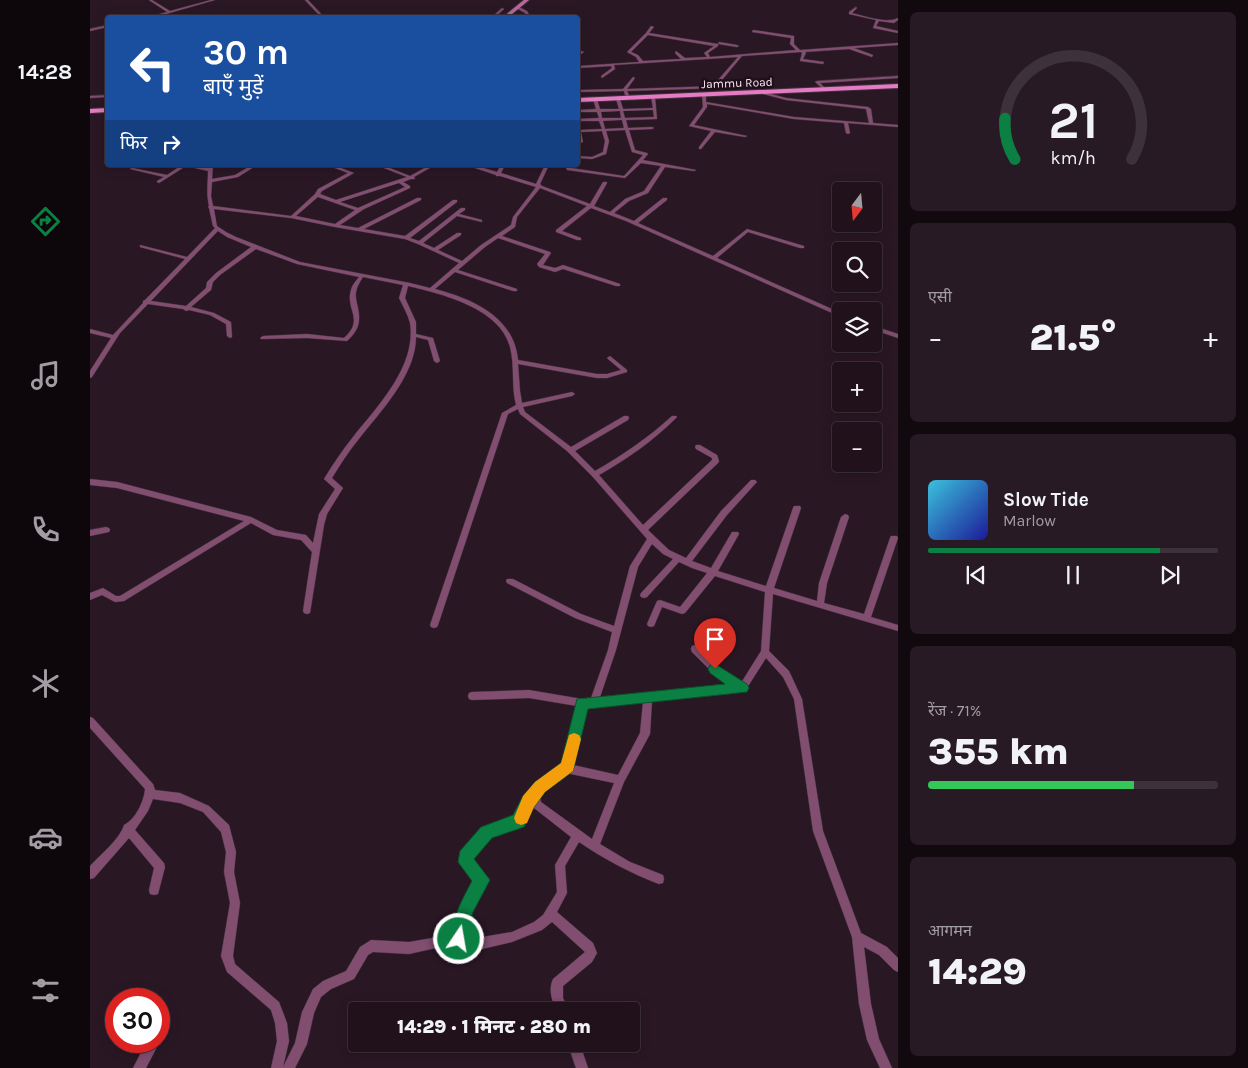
<!DOCTYPE html>
<html lang="hi">
<meta charset="utf-8">
<style>
body{margin:0;font-family:Karla,"Noto Sans Devanagari",sans-serif;background:#281a24;color:#f1f3f6;height:100vh;display:flex;flex-direction:column;font-size:19px;white-space:nowrap}
*{box-sizing:border-box;margin:0}
p{font-size:16px;color:#a29da3}
.icon{flex:none;width:28px;height:28px;fill:none;stroke:currentColor;stroke-width:2;stroke-linecap:round;stroke-linejoin:round}
.map{position:relative;flex:1;overflow:hidden}
.sheet{display:flex;flex-direction:column;gap:12px;padding:12px;background:#12090f;width:350px}
.sheet>*{flex:none}
.top-card{position:absolute;left:15px;top:15px;width:475px;height:152px;border-radius:5px;box-shadow:0 2px 12px #0003,0 0 0 1px #3d313a;background:#1a4fa0;color:#fff;overflow:hidden}
.needle{width:32px;rotate:196deg}
.buttons{position:absolute;left:742px;top:182px;display:grid;gap:10px}
.buttons a{display:grid;place-items:center;width:50px;height:50px;border-radius:5px;background:#20111b;box-shadow:0 2px 12px #0003,0 0 0 1px #3d313a;font-size:25px}
.speed{position:absolute;left:15px;top:988px;display:flex;gap:10px;font-size:25px;font-weight:700;text-align:center}
.speed>*{display:grid;place-content:center;width:65px;height:65px;border-radius:50%;background:#20111b;box-shadow:0 2px 12px #0003,0 0 0 1px #3d313a;line-height:1}
.speed .limit{border:8px solid #d22;background:#fff;color:#111}
.pin{position:absolute;display:grid;place-items:center;width:42px;height:42px;color:#fff;margin:-51px -21px;border-radius:50% 50% 50% 0;rotate:-45deg;box-shadow:0 0 5px #0007}
.pin .icon{rotate:45deg}
.me{position:absolute;width:55px;margin:-28px;rotate:12deg;stroke-linejoin:round;filter:drop-shadow(0 0 4px #0008)}
.turn{display:flex;align-items:center;gap:18px;height:105px;padding:0 15px;font-size:22px}
.turn .icon{width:65px;height:65px;stroke-width:2.5}
.turn b{display:block;font-size:35px;line-height:42px}
.then{display:flex;align-items:center;height:48px;padding:0 15px;background:#0003;gap:10px;font-size:19px}
.big{font-size:38px;font-weight:800;line-height:1.1}
.sheet .card{flex:1;display:flex;flex-direction:column;justify-content:center;gap:8px;min-width:0;padding:0 18px;border-radius:8px;background:#281a24}
.sheet .dial{align-items:center;gap:0}
.dial svg{height:130px;overflow:visible;fill:none;stroke:#3d313a;stroke-width:7;stroke-linecap:round;text-anchor:middle}
.dial text{fill:#f1f3f6;stroke:none}
.song{display:flex;align-items:center;gap:15px}
.cover{width:60px;height:60px;border-radius:8px;background:linear-gradient(135deg,hsl(190 70% 55%),hsl(240 70% 35%))}
.played{height:5px;border-radius:2px;background:linear-gradient(90deg,#0b8043 80%,#3d313a 80%)}
.keys{display:flex;justify-content:space-around;direction:ltr}
.heat{display:flex;justify-content:space-between;align-items:center;font-size:28px;direction:ltr}
.charge{height:8px;border-radius:4px;background:linear-gradient(90deg,#34c759 71%,#3d313a 0)}
.trip{position:absolute;left:258px;top:1002px;width:292px;height:50px;border-radius:5px;background:#20111b;box-shadow:0 2px 12px #0003,0 0 0 1px #3d313a;font-weight:800;line-height:50px;text-align:center}
main{display:flex;flex:1;min-height:0}
.tabs{display:flex;flex-direction:column;width:90px;justify-content:space-around;align-items:center;background:#0d070b;color:#a29da3}
.tabs .icon{width:35px;height:35px}
.tabs .current{color:#0b8043}
.tabs b{font-size:22px;color:#f1f3f6}
.map>svg:first-child{display:block}
.lines{fill:none;stroke-linecap:round;stroke-linejoin:round}
.street-casing{stroke:#43313d;stroke-width:1}
.secondary-casing{stroke:#43313d;stroke-width:2}
.primary-casing{stroke:#43313d;stroke-width:2}
.street{fill:#814e70;fill-rule:evenodd}
.secondary{fill:#b9679f;fill-rule:evenodd}
.primary{fill:#e57bc4;fill-rule:evenodd}
.route{fill:#0b8043;stroke:#07532c}
.slow{fill:#f59e0b}
.labels{text-anchor:middle;stroke-width:5;stroke-linejoin:round;paint-order:stroke}
.far-street-label{font-size:12px;fill:#faecf4;stroke:#200e1a}
</style>
<main>
<nav class="tabs">
<b>14:28</b>
<svg class="icon current" aria-label="directions" viewBox="0 0 24 24"><path d="M12 3l9 9-9 9-9-9zM9 14v-3h6M13 9l2 2-2 2"/></svg>
<svg class="icon" aria-label="music" viewBox="0 0 24 24"><path d="M9 18V5l10-2v13"/><circle cx="6" cy="18" r="3"/><circle cx="16" cy="16" r="3"/></svg>
<svg class="icon" aria-label="phone" viewBox="0 0 24 24"><path d="M5 4h4l2 5-3 2q2 4 5 5l2-3 5 2v4C11 20 4 13 5 4z"/></svg>
<svg class="icon" aria-label="climate" viewBox="0 0 24 24"><path d="M12 3v18M4 7l16 10M4 17L20 7"/></svg>
<svg class="icon" aria-label="car" viewBox="0 0 24 24"><path d="M5 17H2v-5l4-1 3-4h7l3 4 3 1v5h-3M9 17h6M6 11h13"/><circle cx="7" cy="17" r="2"/><circle cx="17" cy="17" r="2"/></svg>
<svg class="icon" aria-label="filters" viewBox="0 0 24 24"><path d="M4 7h16M4 17h16"/><circle cx="9" cy="7" r="2"/><circle cx="15" cy="17" r="2"/></svg>
</nav>
<div class="map">
<svg width="808" height="1068" viewBox="0 0 808 1068">
<rect width="100%" height="100%" fill="#2a1724"/>
<g class="lines">
<g class="street-casing">
<path id="street" d="M59,0H62L80,11L121,0H125L62,18H55L77,12Z
M215,0H218L235,18H232Z
M427,6L437,11L441,18H438L435,13L426,8Z
M766,7L767,8L762,13C774,16 797,24 808,18V20L804,23L789,21L786,26L808,31V33L783,28L786,20L759,14V12Z
M412,8L414,9L404,18H401Z
M18,25V27L0,31V29Z
M561,26L564,27L559,33L628,44V46L618,53L620,57L706,50L700,44L701,38L662,32L663,30L704,36V44L710,50L808,43V45L764,48L783,55L782,57L759,49L715,52L716,53L713,59L734,62L733,64L710,61L712,53L711,52L652,56L632,80L633,85L659,84L661,85L659,86L633,87L634,89L632,90L630,88L537,91L539,95L537,96L535,95L534,91L488,92V90L533,89L543,77L545,78L537,89L628,86L629,85L628,80L648,57L524,65L525,69L512,78L511,76L522,68L521,66L488,68V66L549,62L546,57L537,52L556,33ZM558,35L624,46L614,53L617,57L595,58L586,51L585,53L591,59L553,61L548,55L541,52Z
M629,42L647,45L649,46L647,47L628,44Z
M491,51L494,52L488,56V54Z
M808,76V78L730,83L735,88L733,89L725,82L727,81Z
M674,92L696,98L778,107L781,109L783,123L808,125V127L758,123L760,133L758,134L756,133L754,123L704,119L617,104V107L604,125L657,136L655,137L625,132L611,149H609V147L621,131L599,126L613,107L612,95L614,94L616,95V102L704,117L779,123L776,109L696,100L673,94Z
M18,95V97L0,98V96Z
M563,96L565,97L567,119L536,120L538,128L562,127L564,128L562,129L539,130L545,150L557,153L558,154L553,160L606,170L604,171L575,167L558,193L539,201L524,213L544,221L573,198H577V200L548,223L623,256L657,229L714,246V248H710L658,232L627,258L751,313V317L536,221L501,208L472,231L491,238V240H487L466,232V230L497,206L450,188L427,217L425,227L412,236L460,252L461,253L453,265L465,268L473,265L530,284V286H526L473,269L465,272L449,267L447,264L455,254L408,238L395,247L368,270L427,289V291H423L365,272L345,289C383,299 424,317 428,360L507,374H517L531,370L518,359L517,358L520,356L537,370V372L517,378H507L428,364L430,391L432,403L482,392L485,394L482,396L433,407L435,412L481,447L534,416H538L539,418L538,420L485,451L505,471C533,455 558,438 582,416H586L587,417L586,418C563,441 537,459 509,475L553,525L622,460V458L606,449L605,447L606,445H610L627,455L629,461L628,463L558,530L579,550L596,558L631,511L661,480H665L667,482L665,484L637,515L602,561L621,568L642,532H648L649,534L628,571L676,586L703,508L704,506H710L711,508L684,588L727,601L729,583L751,517L755,514L758,515L759,517L737,583L734,603L774,614L800,538L801,536H807L808,538L781,617L808,625V631L683,594L679,651L699,671L712,699L733,831L771,933L797,947L808,958V972L804,970L789,955L774,947L781,1004L789,1039L802,1068H790L777,1040L769,1004L762,937L723,831L704,699L693,677L676,658L655,691L638,694L562,701L560,734L534,782L510,844L540,862L573,875L574,879L573,883L569,884C540,873 514,859 489,842L475,866L477,893L467,912L503,943L507,953L502,962L473,986V998L479,1011H467C462,1001 458,990 463,979L495,952L462,922L452,930L422,942L392,949L364,944L319,954L283,952L278,955L264,979L241,989L231,997L224,1013L217,1044L205,1068H181L187,1041L185,1023L181,1010L137,972L131,956L140,903L134,872L136,852L131,832L113,812L90,803L63,799L58,811L45,830L74,863L75,867L68,894L64,895L60,894L59,890L64,868L39,838L4,878L0,879V866C10,855 30,839 34,825C46,819 54,801 55,789L0,728V717L3,718L63,784L65,790L90,793L119,806L139,825L146,852L144,872L150,903L143,956L145,964L189,1002L197,1023L199,1041L193,1067L205,1043L212,1012L223,989L233,981L256,971L270,947L281,940L319,942L365,934L371,910L386,881L372,866L371,862L372,853L393,828L425,817L436,798L452,779L475,761L487,706L439,698L382,700L379,699L378,696L379,693L382,692L439,690L492,699L501,698L518,650L522,632L485,618L417,583L416,581L417,579H423L491,614L524,626L540,566L557,539L502,476L477,451L430,414L428,409L418,414L348,625L347,627L344,628L341,627L340,625L412,413L426,405C421,386 425,366 420,347C410,308 352,294 318,286L315,298L326,322V334L343,338L350,361L347,363L344,361L338,340L326,337C326,375 290,412 268,440C258,452 250,465 242,478L253,488L237,514L234,525L220,613L217,614L214,613L213,611L222,552L211,540L183,535L161,523L34,601L25,602L12,595L0,600V593L13,588L26,596H30L154,521L27,488L0,485V479L27,482L161,517L187,530L216,535L223,543L229,514L245,489L234,479C243,464 252,451 263,437C287,407 327,366 320,323C318,315 313,306 309,298L313,285L273,277C270,282 267,286 266,292C265,297 267,303 268,308C271,323 268,331 257,341L217,338L171,339L170,338L173,336L217,334L254,338C275,319 255,310 261,290C262,285 266,281 269,277L207,264L166,249L130,275L123,282L121,290L101,307L124,313L141,322L142,337L140,338L137,336L136,324L120,315L99,310L96,311L93,309L58,304L30,333L2,377L0,378V371L21,338L0,333V329L23,335L53,303V301L55,300L95,259L50,247V245L97,257L125,228L123,226L119,208L118,207L119,206C116,193 118,183 118,171L96,166L69,183L67,182V181L74,177L40,169L42,168L77,175L92,165H103L119,168V165H123L122,179L145,175L162,165H167L148,177L122,182L121,196L123,206L201,216L225,194L228,189L258,173L237,165H243L264,173L232,191L230,194L246,200L317,177L286,165H292L320,176L340,165H345L324,177L325,179H321L313,182L320,186V188L274,209L250,225L268,228L327,198H331V200L274,229L315,236L363,200H367V202L320,238L329,241L371,208H375V210L369,214L392,220V222L367,216L333,243L344,248L367,233H371V235L348,250L372,261L391,245L421,225L423,217L446,187L410,176H406V175L376,165H383L407,172L411,165H415L411,173L446,184L455,165H459L450,184L452,186L500,204L513,182H517V183L504,206L520,212L535,199L554,191L571,166L551,163L535,178L477,170L475,165H479L481,168L534,176L553,155L542,152L535,130L516,131L519,141L516,154L502,159L488,158V156L502,157L513,152L515,141L512,131L491,132L493,142L488,144V142L489,141L488,128L490,130L512,129L509,121H488V119L509,118L507,112H488V110L506,109L503,99L505,98L507,99L510,109H529L526,99L528,98L530,99L533,109L563,108L561,97ZM563,110L564,117L535,118L533,111ZM530,111L531,118H512L511,112ZM532,120L534,128L515,129L513,121ZM309,183L315,187L268,208L250,202ZM228,197L265,210L245,224L206,216ZM124,209L201,218L245,227L315,239L328,244L369,263L340,288L320,283L210,262L146,237L136,232L127,226ZM128,231L137,237L161,247L126,273L117,282L116,288L96,306L61,301ZM562,544L573,554L583,559L551,593L550,595L551,597L554,598L557,597L589,562L602,568L617,573L590,607L570,600L567,601L557,624L558,626L561,627L564,626L572,607L592,614L595,613L625,576L675,592L671,651L651,683L628,666L608,646L605,645L602,646L601,649L602,652L622,672L641,685L510,697L526,650L548,567ZM553,702L550,733L528,775L483,765L496,707ZM476,773L524,783L502,839L451,802L450,796L458,785ZM442,805L444,808L481,837L465,865L467,892L453,915L444,922L422,932L392,937L375,935L381,911L397,880L396,876L381,859L400,836L432,825Z
M784,326L808,334V338L784,330Z
M16,527L19,528L20,530L19,532L0,536V530Z
M72,1022L76,1024L78,1028L73,1038L69,1040L68,1045L56,1068H43L57,1041H69V1023Z
M478,1044H490L498,1068H486Z"/>
</g>
<g class="secondary-casing">
<path id="secondary" d="M434,0H439L417,18H412Z"/>
</g>
<g class="primary-casing">
<path id="primary" d="M808,84V88L488,102V98Z
M18,108V112L0,113V109Z"/>
</g>
<use href="#street" class="street"/>
<use href="#secondary" class="secondary"/>
<use href="#primary" class="primary"/>
</g>
<path class="route" d="M625,664L657,684L659,688L657,692L498,709L483,771L455,792L444,807L434,827L402,838L384,859L400,880L383,912L375,945L369,947L363,945C356,928 374,896 382,881L368,862L370,851L391,827L423,815L433,796L445,782L471,763L487,699L635,684L620,673L618,669L620,665Z"/>
<path class="slow" d="M484,733L489,735L491,739L483,771L455,792L444,807L437,823L431,825L426,823L424,818L433,796L445,782L471,763L479,735Z"/>
<g class="labels">
<g class="far-street-label">
<text transform="translate(647 83) rotate(-2)" y="4">Jammu Road</text>
</g>
</g>
</svg>
<div class="buttons">
<a><svg class="needle" viewBox="-14 -14 28 28"><path d="M0-13l5 13h-10z" fill="#e53935"/><path d="M0 13l5-13h-10z" fill="#a29da3"/></svg></a>
<a><svg class="icon" aria-label="search" viewBox="0 0 24 24"><circle cx="10" cy="10" r="6"/><path d="M15 15l6 6"/></svg></a>
<a><svg class="icon" aria-label="layers" viewBox="0 0 24 24"><path d="M12 4l9 5-9 5-9-5zM3 14l9 5 9-5"/></svg></a>
<a>+</a>
<a>−</a>
</div>
<div class="speed"><div class="limit">30</div></div>
<div class="pin" style="left:625px;top:669px;background:#d93025"><svg class="icon" aria-label="arrive" viewBox="0 0 24 24"><path d="M6 21V4h12l-3 4 3 4H6"/></svg></div>
<svg class="me" style="left:369px;top:939px" viewBox="-20 -20 40 40"><circle r="17" fill="#0b8043" stroke="#fff" stroke-width="3"/><path d="M0-11L8 9 0 5-8 9z" fill="#fff"/></svg>
<div class="trip">14:29 · 1 मिनट · 280 m</div>
<div class="top-card">
<div class="turn"><svg class="icon" aria-label="left" viewBox="0 0 24 24"><path d="M17 20v-9H6M10 6l-5 5 5 5"/></svg><div><b>30 m</b>बाएँ मुड़ें</div></div>
<div class="then">फिर<svg class="icon" aria-label="right" viewBox="0 0 24 24"><path d="M7 20v-9h11M14 6l5 5-5 5"/></svg></div>
</div>
</div>
<section class="sheet">
<div class="card dial"><svg viewBox="0 0 100 80">
<path d="M14 69A42 42 0 1 1 86 69"/>
<path d="M14 69A42 42 0 0 1 8 44" stroke="#0b8043"/>
<text x="50" y="56" font-size="32" font-weight="700">21</text>
<text x="50" y="72" font-size="11">km/h</text>
</svg></div>
<div class="card"><p>एसी</p>
<div class="heat"><a>−</a><b class="big">21.5°</b><a>+</a></div>
</div>
<div class="card">
<div class="song"><i class="cover"></i><div><b>Slow Tide</b><p>Marlow</p></div></div>
<div class="played"></div>
<div class="keys"><svg class="icon" aria-label="previous" viewBox="0 0 24 24"><path d="M18 5L8 12l10 7zM5 5v14"/></svg><svg class="icon" aria-label="pause" viewBox="0 0 24 24"><path d="M8 5v14M16 5v14"/></svg><svg class="icon" aria-label="next" viewBox="0 0 24 24"><path d="M6 5l10 7-10 7zM19 5v14"/></svg></div>
</div>
<div class="card"><p>रेंज · 71%</p><b class="big">355 km</b><div class="charge"></div></div>
<div class="card"><p>आगमन</p><b class="big">14:29</b></div>
</section>
</main>
